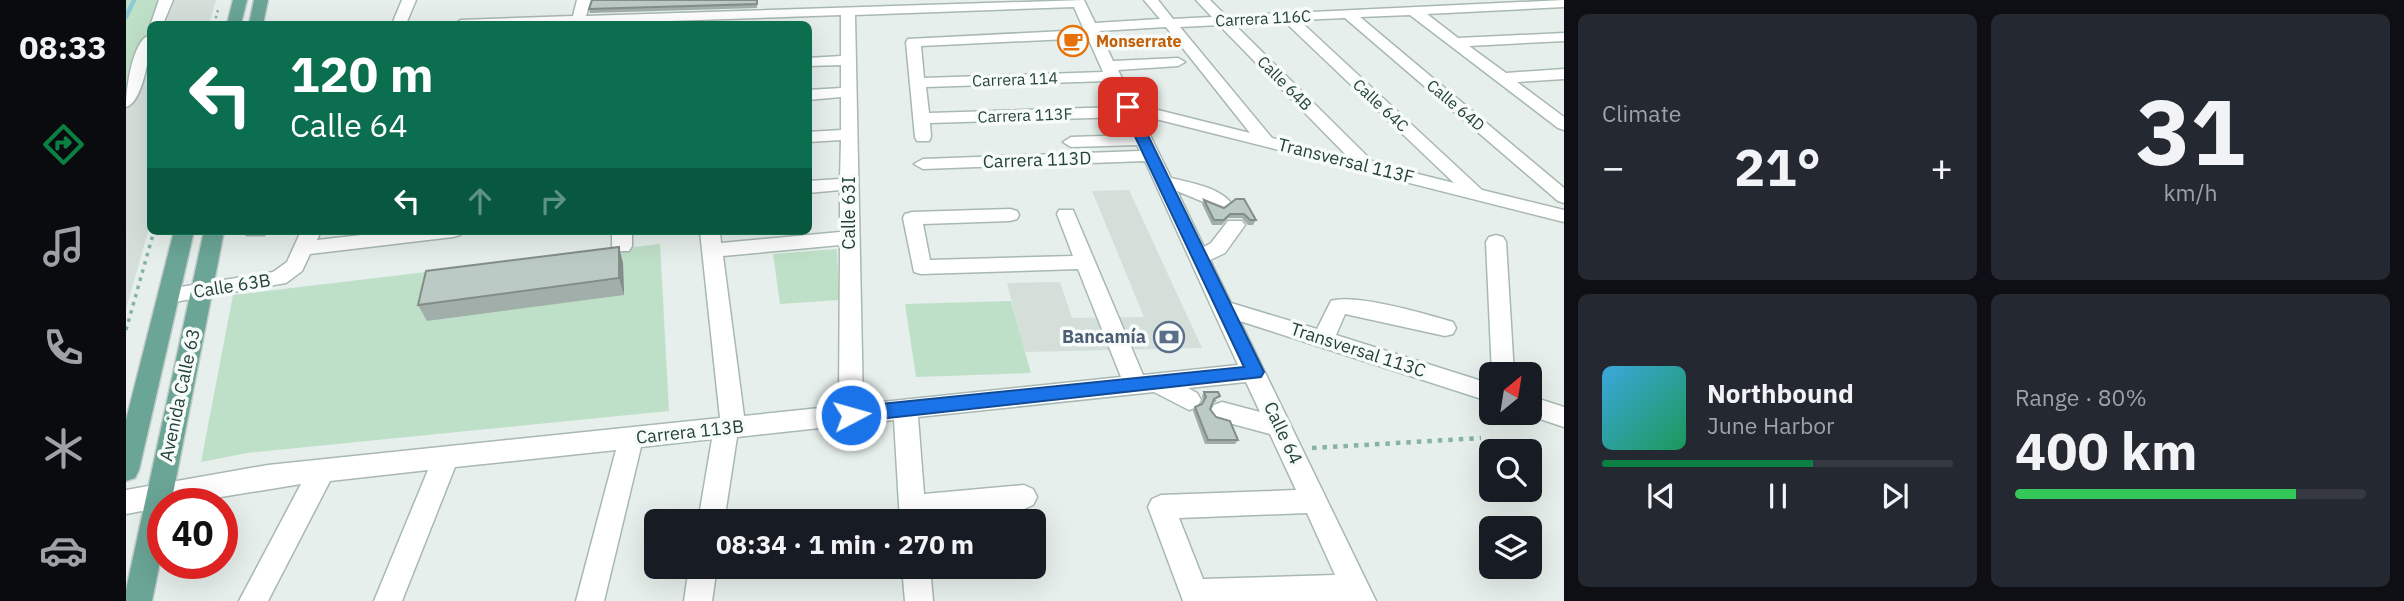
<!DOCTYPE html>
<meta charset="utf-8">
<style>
body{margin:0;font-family:"IBM Plex Sans",sans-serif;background:#242831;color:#f1f3f6;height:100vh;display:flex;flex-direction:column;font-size:26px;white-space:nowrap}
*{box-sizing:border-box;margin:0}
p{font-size:23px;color:#9ea1a6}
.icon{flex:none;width:38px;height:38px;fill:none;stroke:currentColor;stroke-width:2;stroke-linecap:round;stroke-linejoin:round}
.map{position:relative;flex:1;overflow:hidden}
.details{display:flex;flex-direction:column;gap:14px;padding:14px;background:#0d0f14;width:840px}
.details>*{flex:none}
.top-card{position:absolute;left:21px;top:21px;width:665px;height:214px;border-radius:10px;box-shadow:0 7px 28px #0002;background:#0b6e4f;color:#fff;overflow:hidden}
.needle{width:46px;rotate:30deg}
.controls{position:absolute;left:1353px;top:362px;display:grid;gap:14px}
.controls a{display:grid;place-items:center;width:63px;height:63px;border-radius:10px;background:#171b24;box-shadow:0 7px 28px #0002;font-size:35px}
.speed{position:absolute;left:21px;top:488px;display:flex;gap:14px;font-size:35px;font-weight:700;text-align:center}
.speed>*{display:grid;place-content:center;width:91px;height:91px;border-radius:50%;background:#171b24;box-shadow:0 7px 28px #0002;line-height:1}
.speed .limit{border:10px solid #d22;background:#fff;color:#111}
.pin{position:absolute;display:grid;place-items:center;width:60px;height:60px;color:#fff;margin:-30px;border-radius:14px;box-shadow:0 4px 10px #0006}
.me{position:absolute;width:77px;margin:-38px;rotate:84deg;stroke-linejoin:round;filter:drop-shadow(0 0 5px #0008)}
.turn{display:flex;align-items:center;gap:24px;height:147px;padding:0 28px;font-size:32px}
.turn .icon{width:91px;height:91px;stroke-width:2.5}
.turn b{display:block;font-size:49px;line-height:60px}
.lanes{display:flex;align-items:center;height:66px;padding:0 28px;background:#0003;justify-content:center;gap:35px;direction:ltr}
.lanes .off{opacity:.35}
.big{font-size:52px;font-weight:700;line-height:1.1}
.details .card{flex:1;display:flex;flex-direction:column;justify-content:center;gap:10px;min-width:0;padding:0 24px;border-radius:10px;background:#242831}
.details .dial{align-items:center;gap:0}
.dial b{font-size:91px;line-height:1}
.song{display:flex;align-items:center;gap:21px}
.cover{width:84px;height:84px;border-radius:10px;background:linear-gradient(135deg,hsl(200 70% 55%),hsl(150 70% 35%))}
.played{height:7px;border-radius:4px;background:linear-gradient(90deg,#0b8043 60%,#363941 60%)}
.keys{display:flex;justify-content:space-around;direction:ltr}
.heat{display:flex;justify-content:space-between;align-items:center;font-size:38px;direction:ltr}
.charge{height:10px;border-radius:5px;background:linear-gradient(90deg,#34c759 80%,#363941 0)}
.details .tiles{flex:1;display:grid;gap:14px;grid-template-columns:repeat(2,1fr)}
.trip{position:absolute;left:518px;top:509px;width:402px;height:70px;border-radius:10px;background:#171b24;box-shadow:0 7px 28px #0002;font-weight:700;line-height:70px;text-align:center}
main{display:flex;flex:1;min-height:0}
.dock{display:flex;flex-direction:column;width:126px;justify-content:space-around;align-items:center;background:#090b0e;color:#9ea1a6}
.dock .icon{width:49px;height:49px}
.dock .active{color:#0b8043}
.dock b{font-size:32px;color:#f1f3f6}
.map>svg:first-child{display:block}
.built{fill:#d4dfda}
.green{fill:#bfe0c8}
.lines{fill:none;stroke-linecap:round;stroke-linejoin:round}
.stream{stroke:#8ec9d4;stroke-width:4.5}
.minor-casing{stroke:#a8b8b2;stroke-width:3}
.major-casing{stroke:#c2cac8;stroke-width:3}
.path-far2{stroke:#86b3a5;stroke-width:2.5;stroke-dasharray:2.5 3.5;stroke-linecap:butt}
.path-far1{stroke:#86b3a5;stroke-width:3.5;stroke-dasharray:3.5 5;stroke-linecap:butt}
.path{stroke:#86b3a5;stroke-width:4.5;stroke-dasharray:4.5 6;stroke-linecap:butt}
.minor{fill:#fff;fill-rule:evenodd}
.major{fill:#6aa596;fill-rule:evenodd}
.wall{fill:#a1aea9}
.shaded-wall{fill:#838d89}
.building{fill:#bbcac4;stroke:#838d89;stroke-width:2}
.route{fill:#1a73e8;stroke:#114b97;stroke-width:2}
.labels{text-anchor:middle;stroke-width:7;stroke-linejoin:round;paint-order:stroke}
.far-street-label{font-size:16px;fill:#24423a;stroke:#f7fbf9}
.far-food-label{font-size:16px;font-weight:bold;fill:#c56008;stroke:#f7fbf9;text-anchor:start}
.street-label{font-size:18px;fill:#24423a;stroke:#f7fbf9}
.service-label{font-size:18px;font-weight:bold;fill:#4e5e75;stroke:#f7fbf9;text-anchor:end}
</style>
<main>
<nav class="dock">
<b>08:33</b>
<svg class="icon active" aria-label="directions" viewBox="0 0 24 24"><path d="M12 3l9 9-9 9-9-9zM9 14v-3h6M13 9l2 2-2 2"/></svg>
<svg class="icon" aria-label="music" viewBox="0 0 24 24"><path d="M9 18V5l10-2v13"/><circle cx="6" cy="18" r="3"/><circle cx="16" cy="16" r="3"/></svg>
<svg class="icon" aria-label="phone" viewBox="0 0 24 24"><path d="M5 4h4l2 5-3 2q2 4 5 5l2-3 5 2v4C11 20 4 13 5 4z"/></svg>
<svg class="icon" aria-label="climate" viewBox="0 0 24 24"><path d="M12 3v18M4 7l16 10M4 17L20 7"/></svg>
<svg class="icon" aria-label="car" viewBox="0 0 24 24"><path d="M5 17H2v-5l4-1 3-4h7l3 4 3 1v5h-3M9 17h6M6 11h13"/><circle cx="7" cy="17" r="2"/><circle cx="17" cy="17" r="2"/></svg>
</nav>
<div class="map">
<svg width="1438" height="601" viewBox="0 0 1438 601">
<rect width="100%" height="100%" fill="#e6efeb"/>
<path class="built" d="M0,0H90L83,24H24V225L0,309Z
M1003,190L1076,348L899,352L881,283L934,282L946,318L1018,317L966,191Z"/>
<path class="green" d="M0,0H35L0,88Z
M534,244L543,411L121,453L75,462L107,295Z
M711,249L713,300L654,304L647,254Z
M885,301L905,373L790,377L779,304Z"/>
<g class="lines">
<path class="stream" d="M0,17L8,0"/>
<g class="minor-casing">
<path id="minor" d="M33,0H47L37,24L24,26Z
M276,0H290L280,24H266Z
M451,0H465L460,16L958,0L969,23L1034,19L1018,0H1032L1047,19L1086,17L1070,0H1084L1100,16L1438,0V7L1301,14L1332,38L1438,33V41L1343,46L1380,73L1438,69V79L1391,82L1438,117V130L1432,128L1284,15L1234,17L1438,188V203L1432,201L1219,18L1173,20L1356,190L1438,210V222L1014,115L1045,178C1065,183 1093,187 1106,204L1097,210L1051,191L1078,247L1085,243L1102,221H1116L1119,225L1099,253L1084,260L1105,303L1191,329L1205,301C1229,293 1300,314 1327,322L1330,328L1327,334L1319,336L1219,314L1210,335L1365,384V402L1114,321L1250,601H1057L1022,507L1026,499L1035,495L1170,490L1144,434L1088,419L1084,412L1088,405L1096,402L1134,412L1120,382L1062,388L1071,393L1075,400L1071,407L1063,410L1028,392L792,417L798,494L898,485L907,489L911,497L907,505L898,509L800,518V522H774L768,420L611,437L598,522H572L586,439L515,447L478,601H450L490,450L329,467L276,601H248L302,470L204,481L142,601H113L175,484L52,504H37V507L0,514V490L142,465L594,418L574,231H594L595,243L714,232V190L682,193V181L714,179L715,140L682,142V132L715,130V97L682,100V90L715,88V65L682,66V58L715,56V15L455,24H328L335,20L447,16ZM948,7L958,30L782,39L780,42L789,137L791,141H803L805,137L804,123L998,117L1007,135L945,137L937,142L945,147L1011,145L1014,151L797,159L788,164L797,169L1019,161L1112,365L1017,375L947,210H933L931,214L947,256L804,260L797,224L884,221L891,219L893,215L891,211L884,209L786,212L779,214L777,218L788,272L795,274L952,269L995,377L737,404L729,15ZM1158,21L1328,183L1248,163L1108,24ZM1093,25L1222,157L1146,138L1054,27ZM1040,27L1124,133L1008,104L992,70L1052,66L1059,62L1052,58L987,61L973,31ZM962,38L977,72L798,78L795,46ZM982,81L993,107L803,113L800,87ZM714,245L713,406L618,416L597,256ZM1181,513L1209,575L1077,579L1053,518Z
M24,35C25,50 17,103 0,107C0,90 6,40 24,35Z
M118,231H141L138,235H121Z
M175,231H195L191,240L271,231H337L334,235L327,237L184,254L176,271L160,283L42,303L35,301L32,296L35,291L42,289L147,272L161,262Z
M486,231H506V246L503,251H489L486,246Z
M1370,235L1377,237L1380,242L1388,374H1366L1360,242L1363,237Z
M1404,396L1438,407V427L1396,413H1404Z
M563,567H591L586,601H558Z
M776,567H804L807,601H779Z"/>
</g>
<g class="major-casing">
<path id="major" d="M107,0H121L115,24H101Z
M128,0H142L137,24H123Z
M48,231H68L13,470L9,478L0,481V420Z
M78,231H98L45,504H37V547L26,601H0V590Z"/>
</g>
<path class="path-far2" d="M88,24L92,10"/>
<path class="path-far1" d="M0,330L28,231"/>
<path class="path" d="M1186,448L1355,438"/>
<use href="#minor" class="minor"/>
<use href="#major" class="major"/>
</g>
<path class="wall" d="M631,0V8L464,13L463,9Z
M1110,199L1130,220L1127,225H1122L1116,218H1102L1096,225H1086L1076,204L1078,200L1098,208Z
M497,263L498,295L301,321L292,305Z
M1078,392L1091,401L1087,403L1084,409L1090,417L1112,440L1109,444H1079L1067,411L1069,407L1076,404L1077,401L1076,396Z"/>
<path class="shaded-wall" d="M493,247L497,263L498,295L493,278Z"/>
<path class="building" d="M466,0H631V4L463,9Z
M1110,199H1118L1130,220H1124L1118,214H1104L1098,220H1088L1078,200L1098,208Z
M493,247V278L292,305L300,271Z
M1078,392H1092L1094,396L1088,399L1084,409L1090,417L1104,421L1112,440H1082L1069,407L1076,404L1080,397Z"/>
<path class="route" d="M1002,103L1008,107L1138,372L1135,377L725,422L719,420L716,415L719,410L725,407L1118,367L995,107Z"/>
<defs>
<g id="cafe-ring" transform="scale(1.575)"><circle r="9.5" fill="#f7fbf9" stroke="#e8710a" stroke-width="1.5"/><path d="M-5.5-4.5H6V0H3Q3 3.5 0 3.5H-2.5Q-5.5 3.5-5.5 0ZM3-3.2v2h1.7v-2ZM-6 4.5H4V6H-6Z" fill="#e8710a"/></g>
<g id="bank-ring" transform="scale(1.575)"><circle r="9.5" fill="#f7fbf9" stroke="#5c6f8a" stroke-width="1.5"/><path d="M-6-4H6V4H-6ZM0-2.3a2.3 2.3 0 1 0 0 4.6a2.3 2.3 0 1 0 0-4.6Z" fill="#5c6f8a"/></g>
</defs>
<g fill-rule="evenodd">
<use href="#cafe-ring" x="947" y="41"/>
<use href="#bank-ring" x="1043" y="337"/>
</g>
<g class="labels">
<g class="far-street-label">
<text transform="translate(1137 18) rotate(-3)" y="6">Carrera 116C</text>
<text transform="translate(889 79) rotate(-2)" y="6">Carrera 114</text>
<text transform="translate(1159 83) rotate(45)" y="6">Calle 64B</text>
<text transform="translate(1255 105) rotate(43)" y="6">Calle 64C</text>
<text transform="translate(1330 105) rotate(40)" y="6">Calle 64D</text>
<text transform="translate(899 115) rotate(-2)" y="6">Carrera 113F</text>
</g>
<g class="far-food-label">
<text x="970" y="47">Monserrate</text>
</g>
<g class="street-label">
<text transform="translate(911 160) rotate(-2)" y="6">Carrera 113D</text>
<text transform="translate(1220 161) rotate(14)" y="6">Transversal 113F</text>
<text transform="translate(723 213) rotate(-90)" y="6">Calle 63I</text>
<text transform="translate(106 286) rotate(-9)" y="6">Calle 63B</text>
<text transform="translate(1232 350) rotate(18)" y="6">Transversal 113C</text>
<text transform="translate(54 395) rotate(-78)" y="6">Avenida Calle 63</text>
<text transform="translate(564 432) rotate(-6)" y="6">Carrera 113B</text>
<text transform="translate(1157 433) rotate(65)" y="6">Calle 64</text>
</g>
<g class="service-label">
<text x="1020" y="343">Bancamía</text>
</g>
</g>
</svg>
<div class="controls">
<a><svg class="needle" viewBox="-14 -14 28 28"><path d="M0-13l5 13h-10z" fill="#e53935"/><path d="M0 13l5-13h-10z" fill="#9ea1a6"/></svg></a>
<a><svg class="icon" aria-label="search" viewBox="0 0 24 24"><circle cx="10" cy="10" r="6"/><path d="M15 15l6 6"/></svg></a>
<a><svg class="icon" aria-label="layers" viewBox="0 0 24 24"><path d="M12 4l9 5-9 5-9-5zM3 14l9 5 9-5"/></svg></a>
</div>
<div class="speed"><div class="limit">40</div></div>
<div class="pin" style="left:1002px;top:107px;background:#d93025"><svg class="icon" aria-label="arrive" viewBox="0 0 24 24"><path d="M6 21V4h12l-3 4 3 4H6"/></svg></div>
<svg class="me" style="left:725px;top:415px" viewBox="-20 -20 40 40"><circle r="17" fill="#1a73e8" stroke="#fff" stroke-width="3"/><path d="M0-11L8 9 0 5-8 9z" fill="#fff"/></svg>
<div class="trip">08:34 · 1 min · 270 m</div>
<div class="top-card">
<div class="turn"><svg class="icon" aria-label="left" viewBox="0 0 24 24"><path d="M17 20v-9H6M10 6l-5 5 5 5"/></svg><div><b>120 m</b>Calle 64</div></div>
<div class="lanes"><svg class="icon" aria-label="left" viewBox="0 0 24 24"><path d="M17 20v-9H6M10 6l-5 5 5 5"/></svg><svg class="icon off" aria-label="ahead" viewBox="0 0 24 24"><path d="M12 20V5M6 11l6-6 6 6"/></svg><svg class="icon off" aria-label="right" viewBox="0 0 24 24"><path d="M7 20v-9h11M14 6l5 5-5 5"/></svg></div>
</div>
</div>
<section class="details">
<div class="tiles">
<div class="card"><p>Climate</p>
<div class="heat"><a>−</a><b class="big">21°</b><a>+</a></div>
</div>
<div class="card dial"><b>31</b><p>km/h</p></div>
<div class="card">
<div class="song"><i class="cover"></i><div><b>Northbound</b><p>June Harbor</p></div></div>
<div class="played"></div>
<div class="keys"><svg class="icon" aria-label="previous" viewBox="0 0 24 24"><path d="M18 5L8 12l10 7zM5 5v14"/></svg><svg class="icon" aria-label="pause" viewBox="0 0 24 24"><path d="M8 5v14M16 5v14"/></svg><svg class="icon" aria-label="next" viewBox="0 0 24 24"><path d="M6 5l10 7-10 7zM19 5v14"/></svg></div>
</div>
<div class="card"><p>Range · 80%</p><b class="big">400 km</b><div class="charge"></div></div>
</div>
</section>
</main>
